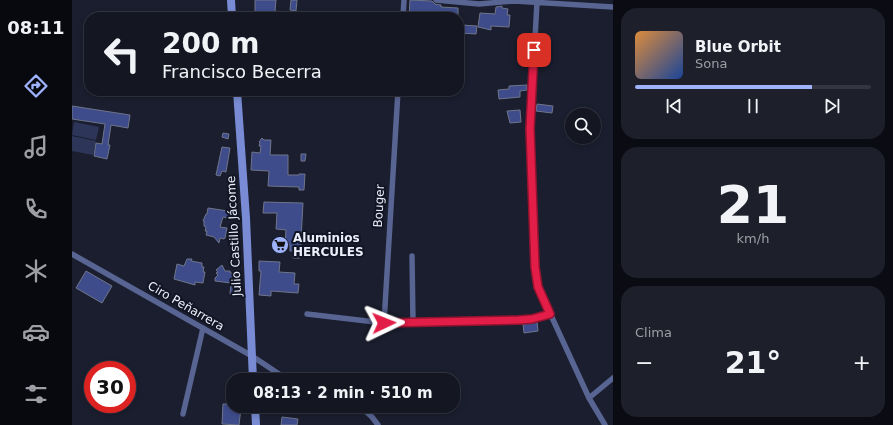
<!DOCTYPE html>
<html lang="es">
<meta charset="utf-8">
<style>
body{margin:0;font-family:"DejaVu Sans",sans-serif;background:#1d1f2a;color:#f1f3f6;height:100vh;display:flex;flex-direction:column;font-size:15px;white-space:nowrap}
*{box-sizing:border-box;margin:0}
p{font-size:13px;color:#9d9fa5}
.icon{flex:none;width:22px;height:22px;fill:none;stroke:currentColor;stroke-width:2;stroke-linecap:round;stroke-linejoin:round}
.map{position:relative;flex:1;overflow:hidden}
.sheet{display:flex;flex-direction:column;gap:8px;padding:8px;background:#0b0c13;width:280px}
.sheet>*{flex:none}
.guide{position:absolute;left:12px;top:12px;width:380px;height:84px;border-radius:16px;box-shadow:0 2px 6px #0003,0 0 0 1px #333540;background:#141622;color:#f1f3f6;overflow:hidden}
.controls{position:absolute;left:493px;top:108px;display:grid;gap:8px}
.controls a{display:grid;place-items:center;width:36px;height:36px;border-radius:50%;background:#141622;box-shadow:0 2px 6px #0003,0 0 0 1px #333540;font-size:20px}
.speed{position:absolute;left:12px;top:361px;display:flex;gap:8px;font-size:20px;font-weight:700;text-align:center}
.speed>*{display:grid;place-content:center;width:52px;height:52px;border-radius:50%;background:#141622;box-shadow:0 2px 6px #0003,0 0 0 1px #333540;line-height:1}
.speed .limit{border:6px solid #d22;background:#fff;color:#111}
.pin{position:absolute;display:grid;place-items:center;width:34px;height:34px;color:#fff;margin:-17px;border-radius:8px;box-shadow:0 2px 6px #0006}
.me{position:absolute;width:44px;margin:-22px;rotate:88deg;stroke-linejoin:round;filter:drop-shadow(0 0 3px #0008)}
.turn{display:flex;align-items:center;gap:14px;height:84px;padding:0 12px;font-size:18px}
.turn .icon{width:52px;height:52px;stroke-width:2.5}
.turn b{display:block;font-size:28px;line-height:34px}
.big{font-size:30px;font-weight:700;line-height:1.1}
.sheet .card{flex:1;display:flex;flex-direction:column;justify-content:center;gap:6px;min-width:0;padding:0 14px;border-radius:16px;background:#1d1f2a}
.sheet .dial{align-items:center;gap:0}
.dial b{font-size:52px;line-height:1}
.song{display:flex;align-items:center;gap:12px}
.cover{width:48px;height:48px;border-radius:6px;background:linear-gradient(135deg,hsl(30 70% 55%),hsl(220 70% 35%))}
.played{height:4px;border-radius:2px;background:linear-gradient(90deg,#9fb3fd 75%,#333540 75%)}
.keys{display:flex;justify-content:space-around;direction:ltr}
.heat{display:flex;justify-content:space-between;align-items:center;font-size:22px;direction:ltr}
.trip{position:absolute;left:154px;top:373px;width:234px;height:40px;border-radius:16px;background:#141622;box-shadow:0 2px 6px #0003,0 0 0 1px #333540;font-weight:700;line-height:40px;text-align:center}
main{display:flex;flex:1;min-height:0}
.menu{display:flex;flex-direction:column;width:72px;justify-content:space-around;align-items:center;background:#08090e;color:#9d9fa5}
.menu .icon{width:28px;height:28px}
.menu .on{color:#9fb3fd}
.menu b{font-size:18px;color:#f1f3f6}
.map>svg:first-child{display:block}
.green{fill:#2d3659}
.building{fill:#3e4c8b;stroke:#6f7589}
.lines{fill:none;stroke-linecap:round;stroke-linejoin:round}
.street{stroke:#586492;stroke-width:5.5}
.secondary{stroke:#788bd4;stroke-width:8}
.route-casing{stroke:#92132f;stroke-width:10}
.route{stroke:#e11d48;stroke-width:7}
.labels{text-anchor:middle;stroke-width:4;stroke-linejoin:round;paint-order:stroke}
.street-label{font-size:12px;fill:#eceffb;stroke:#111524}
.poi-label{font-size:12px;font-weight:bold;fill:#eceffb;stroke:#111524;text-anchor:start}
</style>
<main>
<nav class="menu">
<b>08:11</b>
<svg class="icon on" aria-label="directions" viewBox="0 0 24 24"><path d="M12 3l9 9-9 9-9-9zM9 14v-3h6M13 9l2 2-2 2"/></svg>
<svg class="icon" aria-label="music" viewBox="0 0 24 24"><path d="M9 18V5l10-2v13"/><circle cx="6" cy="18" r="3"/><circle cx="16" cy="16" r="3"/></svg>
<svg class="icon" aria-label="phone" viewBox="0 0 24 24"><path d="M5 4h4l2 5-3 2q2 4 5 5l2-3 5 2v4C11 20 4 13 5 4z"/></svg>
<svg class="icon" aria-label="climate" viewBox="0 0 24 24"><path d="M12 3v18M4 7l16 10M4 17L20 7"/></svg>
<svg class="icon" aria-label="car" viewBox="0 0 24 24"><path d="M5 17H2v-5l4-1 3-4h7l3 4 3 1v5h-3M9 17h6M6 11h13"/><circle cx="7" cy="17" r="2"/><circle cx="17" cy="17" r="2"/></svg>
<svg class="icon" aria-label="filters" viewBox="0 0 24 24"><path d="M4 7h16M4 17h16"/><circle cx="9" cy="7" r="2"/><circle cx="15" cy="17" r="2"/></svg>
</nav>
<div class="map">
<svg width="541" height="425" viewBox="0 0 541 425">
<rect width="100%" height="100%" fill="#1a1e2e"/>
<path class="green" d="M2,122L27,127L24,140L0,135Z
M0,136L24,141L21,155L0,151Z"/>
<path class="building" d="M183,0H204L203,11L207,12V17L183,14Z
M219,0H225L224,11L218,10Z
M338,0L360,1L363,4L369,5V7L386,8V17H337Z
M430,6V8L436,9L435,15H438L437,27L419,26V30L406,27L408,13L423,14L424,7Z
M390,25L405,26L404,34L387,33Z
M455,85V90L448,91V97L427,99L426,90L437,89V86Z
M465,104L481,106L480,113L464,111Z
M0,106L58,115L56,128L39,125L36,145H38L35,159L22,156L24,143L30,144L33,124L0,119Z
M448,110L449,122L438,123L435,111Z
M151,133L157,134L156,139L150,137Z
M190,138L192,140H199L198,155H216V175H227V174H233L232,190H227V187L196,186L197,171L179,170L180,152L188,153L189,146H187L188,143L187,142Z
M150,147L158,148L154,172L150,171L148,176L144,175Z
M229,154H234L233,161H229Z
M192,202L231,203L228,258H221V251H218V245H213L214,230L204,229L205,213H191Z
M136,208L156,211L155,213L162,214L161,219L151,217L148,227L155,228L153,238L152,239L148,238L147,243L142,237L134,235L135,231H133L134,227L132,226V221H131L134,214H135Z
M115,259H120L119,261L130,263V267H132L131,272H133L131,283L123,282V285L102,279L105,264L112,266Z
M187,261L208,262L207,272L223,273L222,284H227L226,293L199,291V296L187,295L189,271H187Z
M150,265L153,271H158V273H160L161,276L168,277L165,295L158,294L159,283L143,281V278L146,275L144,273L146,272L144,270Z
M14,271L40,286L30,303L4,288Z
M465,322L466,331L452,333L451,324Z
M151,404H161L163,407L169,408L167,425L150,424Z
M210,417L226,419L225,425H209Z"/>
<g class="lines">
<path class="street" d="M364,0L407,4L442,1L541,7
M465,2L458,129L463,267L466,287L517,398L533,425
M331,17L332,0
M0,254L180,356L216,380
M340,256L341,322
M235,314L312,323L447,320L460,319L478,314
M312,323L326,91
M517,398L541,378
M288,406L300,417L306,425
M111,414L131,328"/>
<path class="secondary" d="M159,0L160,17
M165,91L174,218L181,380
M183,406L184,425"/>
</g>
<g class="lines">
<g class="route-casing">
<path id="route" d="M312,323L447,320L460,319L478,314L466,287L463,267L458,129L462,50"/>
</g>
<use href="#route" class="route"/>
</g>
<defs>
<g id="supermarket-disc" transform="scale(0.9)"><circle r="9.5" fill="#9fb3fd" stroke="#111524"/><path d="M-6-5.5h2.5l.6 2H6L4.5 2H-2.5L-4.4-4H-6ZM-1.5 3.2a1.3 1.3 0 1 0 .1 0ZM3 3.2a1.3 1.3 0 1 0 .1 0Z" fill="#111"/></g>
</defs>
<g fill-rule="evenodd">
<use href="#supermarket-disc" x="208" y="245"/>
</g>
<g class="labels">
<g class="street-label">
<text transform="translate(307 206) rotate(-87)" y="4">Bouger</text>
<text transform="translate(162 236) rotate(-93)" y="4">Julio Castillo Jácome</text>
<text transform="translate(114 306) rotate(30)" y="4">Ciro Peñarrera</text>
</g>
<g class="poi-label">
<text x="221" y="242">Aluminios<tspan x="221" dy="14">HERCULES</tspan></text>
</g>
</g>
</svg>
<div class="controls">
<a><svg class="icon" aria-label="search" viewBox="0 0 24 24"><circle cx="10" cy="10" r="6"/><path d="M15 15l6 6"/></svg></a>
</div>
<div class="speed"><div class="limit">30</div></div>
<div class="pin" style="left:462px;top:50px;background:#d93025"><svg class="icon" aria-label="arrive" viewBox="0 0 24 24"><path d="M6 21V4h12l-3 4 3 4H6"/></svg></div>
<svg class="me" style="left:312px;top:323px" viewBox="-20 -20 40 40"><path d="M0-17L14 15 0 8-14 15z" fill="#e11d48" stroke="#fff" stroke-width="4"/></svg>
<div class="trip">08:13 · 2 min · 510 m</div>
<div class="guide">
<div class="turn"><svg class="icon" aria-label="left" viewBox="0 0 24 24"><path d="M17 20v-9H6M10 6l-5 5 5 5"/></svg><div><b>200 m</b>Francisco Becerra</div></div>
</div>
</div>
<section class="sheet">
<div class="card">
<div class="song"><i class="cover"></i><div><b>Blue Orbit</b><p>Sona</p></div></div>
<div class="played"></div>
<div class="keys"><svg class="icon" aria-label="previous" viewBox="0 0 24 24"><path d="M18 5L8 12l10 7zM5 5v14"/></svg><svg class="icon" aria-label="pause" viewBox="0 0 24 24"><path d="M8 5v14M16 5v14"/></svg><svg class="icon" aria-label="next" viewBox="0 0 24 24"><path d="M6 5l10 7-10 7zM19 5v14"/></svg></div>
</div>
<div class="card dial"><b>21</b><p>km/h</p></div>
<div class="card"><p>Clima</p>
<div class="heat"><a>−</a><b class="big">21°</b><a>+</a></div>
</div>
</section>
</main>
